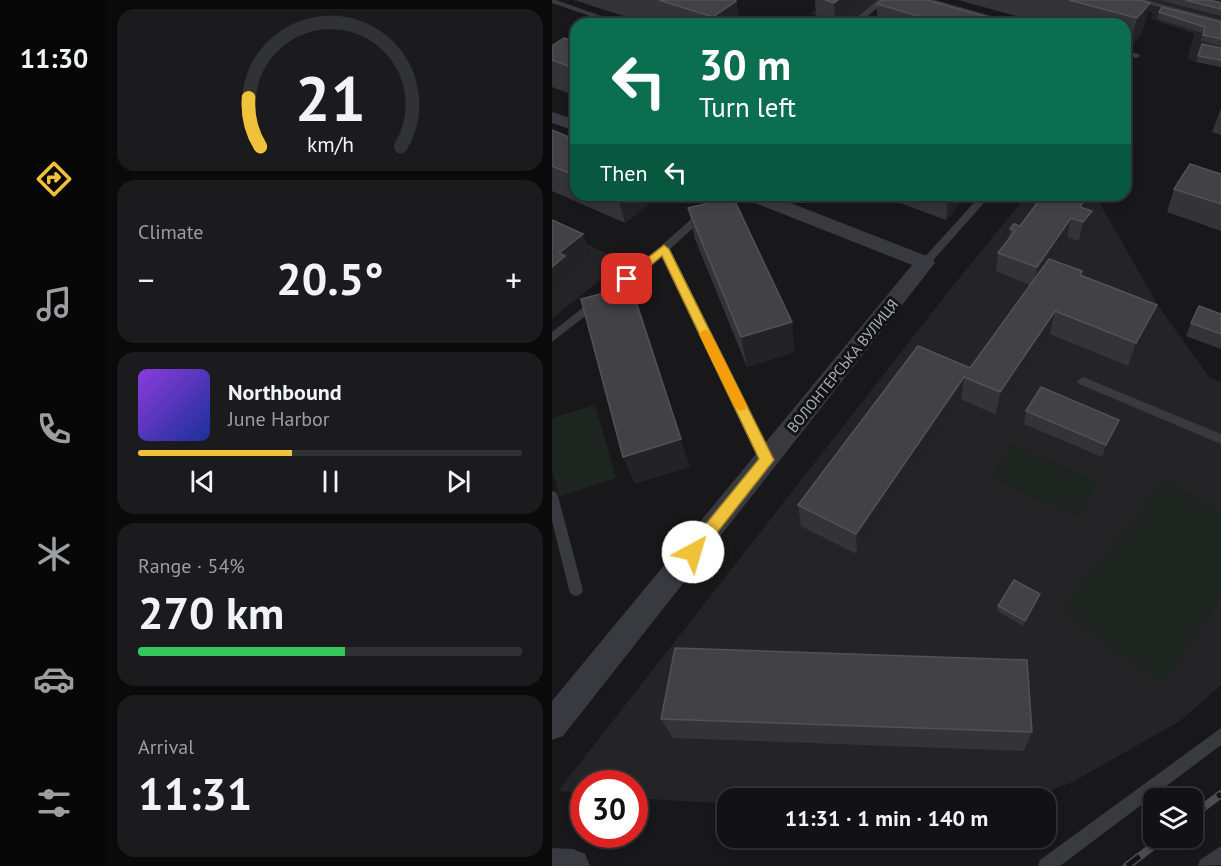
<!DOCTYPE html>
<meta charset="utf-8">
<style>
body{margin:0;font-family:"PT Sans",sans-serif;background:#1b1b1d;color:#f1f3f6;height:100vh;display:flex;flex-direction:column;font-size:22px;white-space:nowrap}
*{box-sizing:border-box;margin:0}
p{font-size:20px;color:#9c9ea0}
.icon{flex:none;width:33px;height:33px;fill:none;stroke:currentColor;stroke-width:2;stroke-linecap:round;stroke-linejoin:round}
.map{position:relative;flex:1;overflow:hidden}
.details{display:flex;flex-direction:column;gap:9px;padding:9px;background:#0a0a0b;width:444px}
.details>*{flex:none}
.banner{position:absolute;left:18px;top:18px;width:561px;height:183px;border-radius:18px;box-shadow:0 3px 9px #0003,0 0 0 2px #313234;background:#0b6e4f;color:#fff;overflow:hidden}
.buttons{position:absolute;left:591px;top:788px;display:grid;gap:12px}
.buttons a{display:grid;place-items:center;width:60px;height:60px;border-radius:12px;background:#121214;box-shadow:0 3px 9px #0003,0 0 0 2px #313234;font-size:30px}
.speed{position:absolute;left:18px;top:770px;display:flex;gap:12px;font-size:30px;font-weight:700;text-align:center}
.speed>*{display:grid;place-content:center;width:78px;height:78px;border-radius:50%;background:#121214;box-shadow:0 3px 9px #0003,0 0 0 2px #313234;line-height:1}
.speed .limit{border:9px solid #d22;background:#fff;color:#111}
.pin{position:absolute;display:grid;place-items:center;width:51px;height:51px;color:#fff;margin:-26px;border-radius:12px;box-shadow:0 3px 9px #0006}
.me{position:absolute;width:66px;margin:-33px;rotate:39deg;stroke-linejoin:round;filter:drop-shadow(0 0 4px #0008)}
.turn{display:flex;align-items:center;gap:21px;height:126px;padding:0 30px;font-size:27px}
.turn .icon{width:78px;height:78px;stroke-width:2.5}
.turn b{display:block;font-size:42px;line-height:51px}
.then{display:flex;align-items:center;height:57px;padding:0 30px;background:#0003;gap:12px;font-size:22px}
.big{font-size:45px;font-weight:600;line-height:1.1}
.details .card{flex:1;display:flex;flex-direction:column;justify-content:center;gap:9px;min-width:0;padding:0 21px;border-radius:18px;background:#1b1b1d}
.details .dial{align-items:center;gap:0}
.dial svg{height:156px;overflow:visible;fill:none;stroke:#313234;stroke-width:7;stroke-linecap:round;text-anchor:middle}
.dial text{fill:#f1f3f6;stroke:none}
.song{display:flex;align-items:center;gap:18px}
.cover{width:72px;height:72px;border-radius:9px;background:linear-gradient(135deg,hsl(270 70% 55%),hsl(230 70% 35%))}
.played{height:6px;border-radius:3px;background:linear-gradient(90deg,#f0c23a 40%,#313234 40%)}
.keys{display:flex;justify-content:space-around;direction:ltr}
.heat{display:flex;justify-content:space-between;align-items:center;font-size:33px;direction:ltr}
.charge{height:9px;border-radius:4px;background:linear-gradient(90deg,#34c759 54%,#313234 0)}
.trip{position:absolute;left:165px;top:788px;width:339px;height:60px;border-radius:18px;background:#121214;box-shadow:0 3px 9px #0003,0 0 0 2px #313234;font-weight:600;line-height:60px;text-align:center}
main{display:flex;flex:1;min-height:0}
.tab-bar{display:flex;flex-direction:column;width:108px;justify-content:space-around;align-items:center;background:#070708;color:#9c9ea0}
.tab-bar .icon{width:42px;height:42px}
.tab-bar .active{color:#f0c23a}
.tab-bar b{font-size:27px;color:#f1f3f6}
.map>svg:first-child{display:block}
.built{fill:#242427}
.green{fill:#1e2520}
.lines{fill:none;stroke-linecap:round;stroke-linejoin:round}
.service{fill:#393a3f;fill-rule:evenodd}
.minor{fill:#393a3f;fill-rule:evenodd}
.rail-casing{stroke:#4c4d54;stroke-width:8}
.rail{stroke:#131315;stroke-width:5;stroke-dasharray:16;stroke-linecap:butt}
.wall{fill:#343438}
.shaded-wall{fill:#232326}
.building{fill:#414146;stroke:#515258;stroke-width:1.5}
.route{fill:#f0c23a;stroke:#9c7e26;stroke-width:1.5}
.slow{fill:#f59e0b}
.labels{text-anchor:middle;stroke-width:6;stroke-linejoin:round;paint-order:stroke}
.street-label{font-size:15px;fill:#abaeba;stroke:#131315}
</style>
<main>
<nav class="tab-bar">
<b>11:30</b>
<svg class="icon active" aria-label="directions" viewBox="0 0 24 24"><path d="M12 3l9 9-9 9-9-9zM9 14v-3h6M13 9l2 2-2 2"/></svg>
<svg class="icon" aria-label="music" viewBox="0 0 24 24"><path d="M9 18V5l10-2v13"/><circle cx="6" cy="18" r="3"/><circle cx="16" cy="16" r="3"/></svg>
<svg class="icon" aria-label="phone" viewBox="0 0 24 24"><path d="M5 4h4l2 5-3 2q2 4 5 5l2-3 5 2v4C11 20 4 13 5 4z"/></svg>
<svg class="icon" aria-label="climate" viewBox="0 0 24 24"><path d="M12 3v18M4 7l16 10M4 17L20 7"/></svg>
<svg class="icon" aria-label="car" viewBox="0 0 24 24"><path d="M5 17H2v-5l4-1 3-4h7l3 4 3 1v5h-3M9 17h6M6 11h13"/><circle cx="7" cy="17" r="2"/><circle cx="17" cy="17" r="2"/></svg>
<svg class="icon" aria-label="filters" viewBox="0 0 24 24"><path d="M4 7h16M4 17h16"/><circle cx="9" cy="7" r="2"/><circle cx="15" cy="17" r="2"/></svg>
</nav>
<section class="details">
<div class="card dial"><svg viewBox="0 0 100 80">
<path d="M14 69A42 42 0 1 1 86 69"/>
<path d="M14 69A42 42 0 0 1 8 44" stroke="#f0c23a"/>
<text x="50" y="56" font-size="32" font-weight="700">21</text>
<text x="50" y="72" font-size="11">km/h</text>
</svg></div>
<div class="card"><p>Climate</p>
<div class="heat"><a>−</a><b class="big">20.5°</b><a>+</a></div>
</div>
<div class="card">
<div class="song"><i class="cover"></i><div><b>Northbound</b><p>June Harbor</p></div></div>
<div class="played"></div>
<div class="keys"><svg class="icon" aria-label="previous" viewBox="0 0 24 24"><path d="M18 5L8 12l10 7zM5 5v14"/></svg><svg class="icon" aria-label="pause" viewBox="0 0 24 24"><path d="M8 5v14M16 5v14"/></svg><svg class="icon" aria-label="next" viewBox="0 0 24 24"><path d="M6 5l10 7-10 7zM19 5v14"/></svg></div>
</div>
<div class="card"><p>Range · 54%</p><b class="big">270 km</b><div class="charge"></div></div>
<div class="card"><p>Arrival</p><b class="big">11:31</b></div>
</section>
<div class="map">
<svg width="669" height="866" viewBox="0 0 669 866">
<rect width="100%" height="100%" fill="#18181a"/>
<path class="built" d="M277,0H330L299,24H290L258,14Z
M555,0H669V67L635,60L642,34L599,19L600,12Z
M475,195H543L607,307L657,377L669,382V685L628,721L519,783L475,798H176L175,804L83,798L82,783H32L31,793L6,791L400,287Z
M0,228L71,261L0,319Z"/>
<path class="green" d="M43,405L64,478L7,497L0,469V418Z
M459,444L546,481L528,518L439,479Z
M615,479L669,513V599L610,684L509,610Z"/>
<g class="lines">
<path class="service" d="M0,0H4L72,24H61L0,3Z
M326,0H335L306,24H297Z
M371,0H383L468,24H455Z
M581,0H594L669,20V24Z
M573,51L587,54L588,56L584,58L573,55Z
M166,195H177L117,250L221,460L219,464H211L209,460L110,256L0,342V332L108,247Z
M429,195H439L377,265H369V261Z
M531,377L669,434V444L527,384L525,381Z
M0,491L4,492L6,496L31,590L29,594L24,596L19,594L17,590L0,521Z
M669,728V745L508,866H486L488,860Z
M669,846V865L646,866L648,860Z"/>
<path class="minor" d="M0,112L24,120V131L0,123Z
M191,195H218L380,258L383,263L11,736L0,740V701L360,265L193,199Z
M0,848L21,849L33,854L38,866H0Z"/>
<g class="rail-casing">
<path id="rail" d="M640,816L669,794
M575,866L613,837"/>
</g>
<use href="#rail" class="rail"/>
</g>
<path class="wall" d="M22,0H182L184,1L188,24H96Z
M263,0H310L283,21L264,15Z
M406,0H588L598,3L590,32L578,48L573,46V24H493Z
M606,0H658L669,3V16Z
M325,4L460,24H325Z
M607,12L669,22V46L649,41L651,33L605,19Z
M24,42V96L0,87V46Z
M650,44L669,48V67L644,62Z
M669,108V135L660,132Z
M0,130L24,140V195H101L103,199L73,223L0,191Z
M669,174V231L615,212L622,189Z
M327,195H413L412,198L394,220Z
M491,195H540L538,205L535,209V229L527,241L515,237L499,260L529,276L605,305L597,328L576,366L498,334L444,415L409,399L305,554L249,526L246,505L418,368L478,285L444,271L446,253L457,239L458,229L468,226Z
M136,208L243,352L195,367L143,239Z
M669,314V349L634,336L639,323Z
M474,411L567,420L563,432L550,457L472,424Z
M488,594L486,599L471,626L445,611L446,606Z
M109,719L480,732L472,751L121,738Z"/>
<path class="shaded-wall" d="M286,0H310L283,21L282,3Z
M184,1L188,24H162L161,17Z
M598,3L590,32L578,48L585,18Z
M65,195H101L103,199L73,223Z
M396,195H413L412,198L394,220Z
M536,195H540L538,205L527,221L528,207Z
M540,211L535,229L527,241L531,222Z
M519,218L515,237L481,286L485,267Z
M31,234L38,253L18,269L20,275L0,292V267L7,253Z
M79,286L138,467L83,484L71,457Z
M605,305L597,328L576,366L584,343Z
M503,311L498,334L444,415L448,392Z
M240,322L243,352L195,367L189,337Z
M412,377L409,399L305,554L304,534Z
M567,420L563,432L550,457L554,445Z
M488,594L486,599L471,626L473,621Z"/>
<path class="building" d="M107,0H182L184,1L161,17Z
M273,0H286L282,3Z
M330,0H375L460,24H393L325,4Z
M517,0H588L598,3L585,18Z
M633,0H658L669,3V9Z
M610,7L669,22V39L651,35L653,27L607,12Z
M12,38L24,42V69L0,60V46Z
M650,44L669,48V60L646,56Z
M0,130L24,140V176L0,166Z
M638,164L669,174V204L622,189Z
M491,195H536L528,207L540,211L531,222L519,218L485,267L446,253L463,231L458,229L462,224L468,226Z
M181,197L240,322L189,337L136,208Z
M0,220L31,234L7,253L13,256L0,267Z
M497,259L530,271L528,275L605,305L584,343L503,311L448,392L412,377L304,534L246,505L366,346L418,368Z
M79,286L129,439L71,457L29,299Z
M647,306L669,314V334L639,323Z
M489,387L567,420L554,445L474,411Z
M462,580L488,594L473,621L446,606Z
M123,648L475,660L480,732L109,719Z"/>
<path class="route" d="M112,245L117,249L222,460L146,557L141,559L135,557L133,552L135,547L207,459L110,256L79,282L75,283L69,279Z"/>
<path class="slow" d="M153,329L159,334L195,406L193,410L188,411L182,406L147,334Z"/>
<g class="labels">
<g class="street-label">
<text transform="translate(291 366) rotate(-51)" y="5">ВОЛОНТЕРСЬКА ВУЛИЦЯ</text>
</g>
</g>
</svg>
<div class="buttons">
<a><svg class="icon" aria-label="layers" viewBox="0 0 24 24"><path d="M12 4l9 5-9 5-9-5zM3 14l9 5 9-5"/></svg></a>
</div>
<div class="speed"><div class="limit">30</div></div>
<div class="pin" style="left:75px;top:279px;background:#d93025"><svg class="icon" aria-label="arrive" viewBox="0 0 24 24"><path d="M6 21V4h12l-3 4 3 4H6"/></svg></div>
<svg class="me" style="left:141px;top:552px" viewBox="-20 -20 40 40"><circle r="19" fill="#fff"/><path d="M0-13L10 11 0 6-10 11z" fill="#f0c23a"/></svg>
<div class="trip">11:31 · 1 min · 140 m</div>
<div class="banner">
<div class="turn"><svg class="icon" aria-label="left" viewBox="0 0 24 24"><path d="M17 20v-9H6M10 6l-5 5 5 5"/></svg><div><b>30 m</b>Turn left</div></div>
<div class="then">Then<svg class="icon" aria-label="left" viewBox="0 0 24 24"><path d="M17 20v-9H6M10 6l-5 5 5 5"/></svg></div>
</div>
</div>
</main>
